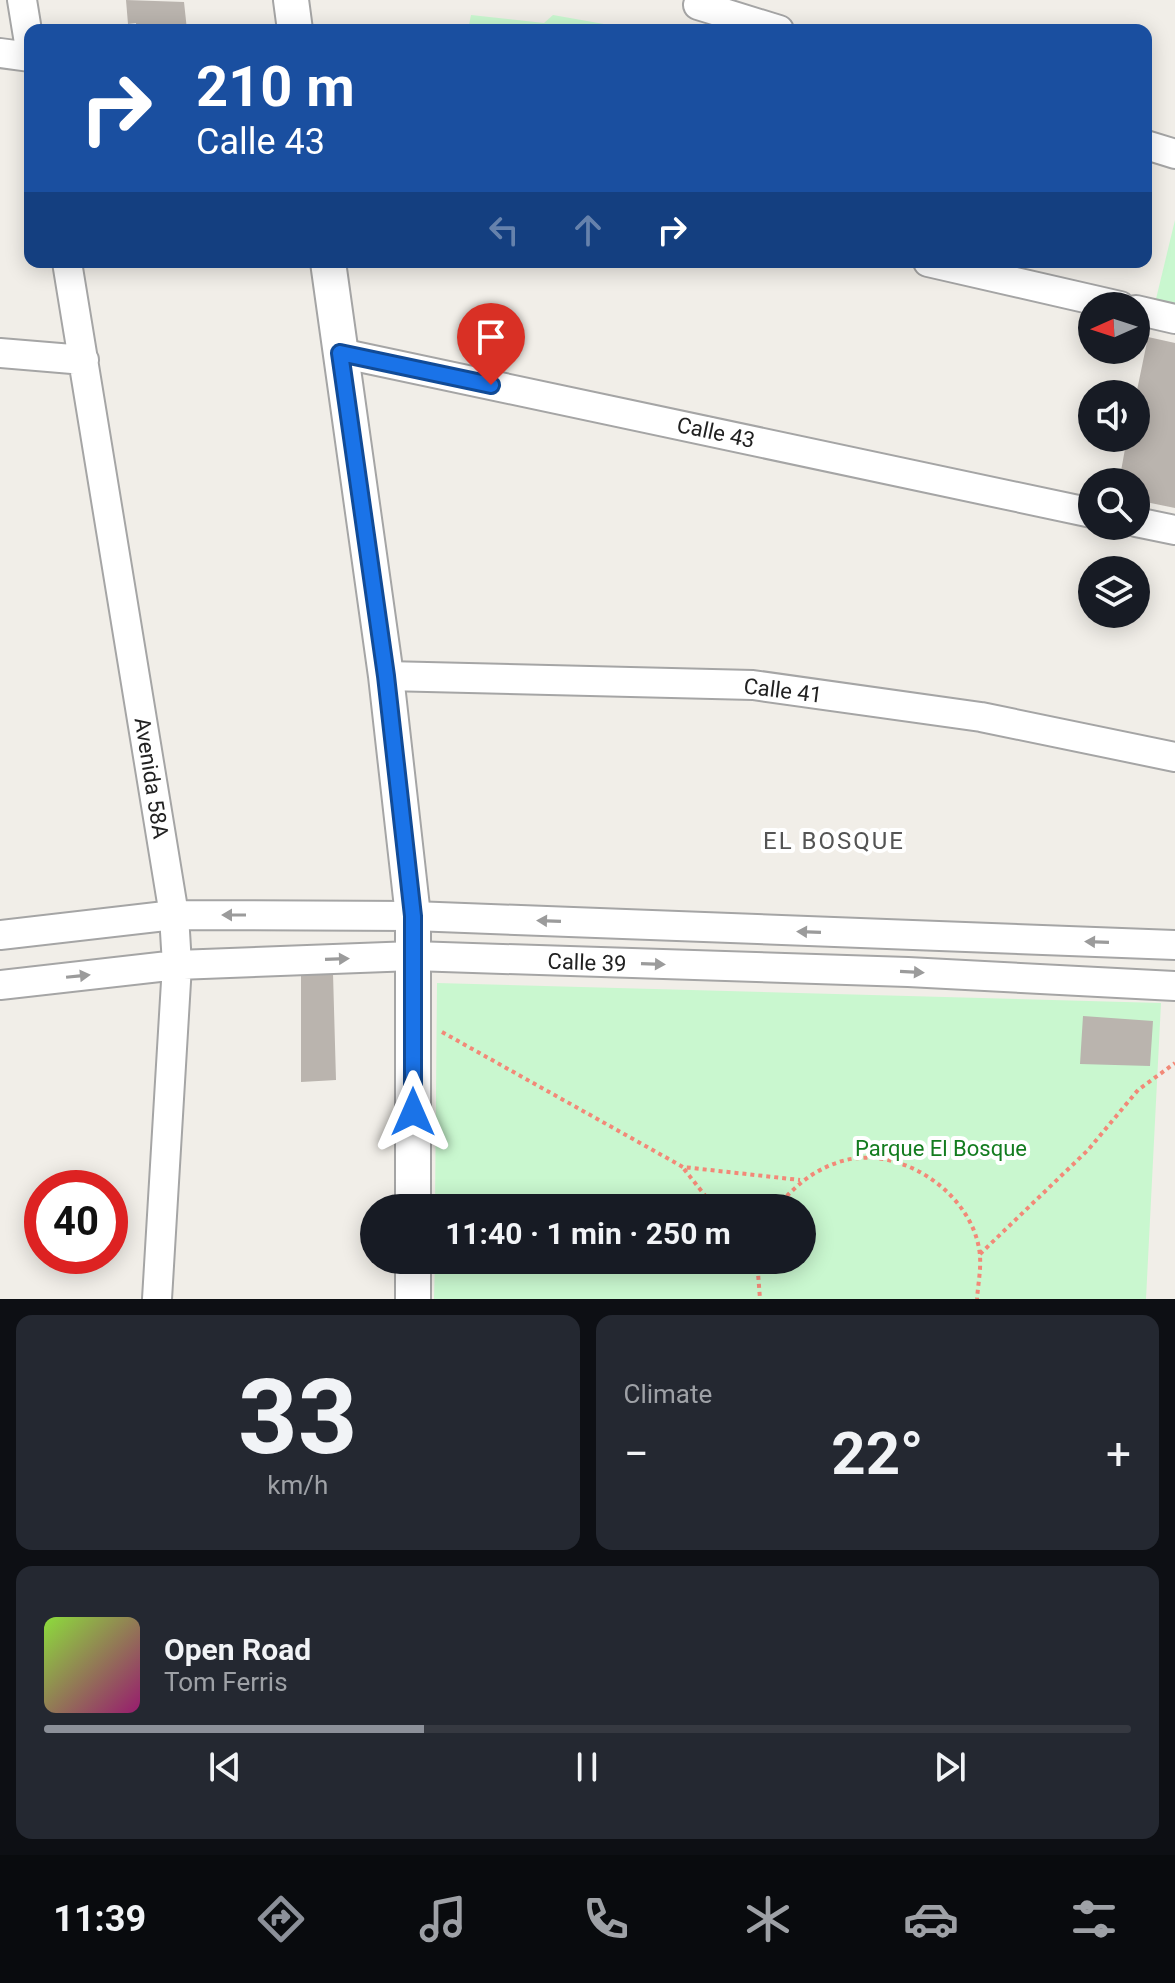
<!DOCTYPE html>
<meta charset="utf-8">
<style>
body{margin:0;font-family:Roboto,sans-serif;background:#242831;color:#f1f3f6;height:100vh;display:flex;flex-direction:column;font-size:30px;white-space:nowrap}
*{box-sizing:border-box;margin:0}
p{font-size:26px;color:#9ea1a6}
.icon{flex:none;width:44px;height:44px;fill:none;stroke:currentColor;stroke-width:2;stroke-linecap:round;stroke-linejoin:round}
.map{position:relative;height:1299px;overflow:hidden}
.drawer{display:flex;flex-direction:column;gap:16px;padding:16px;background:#0d0f14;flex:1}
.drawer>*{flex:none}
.hud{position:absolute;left:24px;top:24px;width:1128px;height:244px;border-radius:16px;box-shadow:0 4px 20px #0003;background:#1a4fa0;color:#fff;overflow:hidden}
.needle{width:52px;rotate:267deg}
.fabs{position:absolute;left:1078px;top:292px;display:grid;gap:16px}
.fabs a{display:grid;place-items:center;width:72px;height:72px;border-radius:50%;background:#171b24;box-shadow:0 4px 20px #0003;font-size:40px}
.speed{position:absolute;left:24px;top:1170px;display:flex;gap:16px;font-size:40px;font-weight:700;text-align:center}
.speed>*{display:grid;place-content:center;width:104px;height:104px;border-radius:50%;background:#171b24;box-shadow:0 4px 20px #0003;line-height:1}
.speed .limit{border:12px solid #d22;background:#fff;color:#111}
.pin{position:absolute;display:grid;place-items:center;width:68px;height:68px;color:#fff;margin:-82px -34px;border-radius:50% 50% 50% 0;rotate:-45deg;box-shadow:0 0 8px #0007}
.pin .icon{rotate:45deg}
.me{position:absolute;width:88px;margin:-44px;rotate:0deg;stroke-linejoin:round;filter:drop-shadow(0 0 6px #0008)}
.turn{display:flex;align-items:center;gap:28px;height:168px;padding:0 40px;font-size:36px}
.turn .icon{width:104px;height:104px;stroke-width:2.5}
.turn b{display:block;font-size:56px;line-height:68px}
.lanes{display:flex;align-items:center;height:76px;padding:0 40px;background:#0003;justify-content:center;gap:40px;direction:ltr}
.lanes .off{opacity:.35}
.big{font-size:60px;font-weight:700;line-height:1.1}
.drawer .card{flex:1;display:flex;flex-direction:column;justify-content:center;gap:12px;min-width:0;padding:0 28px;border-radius:16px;background:#242831}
.drawer .dial{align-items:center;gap:0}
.dial b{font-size:104px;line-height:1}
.song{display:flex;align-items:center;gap:24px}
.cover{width:96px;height:96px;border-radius:12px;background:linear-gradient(135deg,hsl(90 70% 55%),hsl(320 70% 35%))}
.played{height:8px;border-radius:4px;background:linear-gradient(90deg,#8c9099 35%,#363941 35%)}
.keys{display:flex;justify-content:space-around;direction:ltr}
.heat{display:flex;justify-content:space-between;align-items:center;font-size:44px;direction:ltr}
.drawer .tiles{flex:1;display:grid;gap:16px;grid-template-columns:1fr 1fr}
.card:last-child{grid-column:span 2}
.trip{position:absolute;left:360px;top:1194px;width:456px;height:80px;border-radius:40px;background:#171b24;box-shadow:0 4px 20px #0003;font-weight:700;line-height:80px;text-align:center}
.menu{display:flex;height:128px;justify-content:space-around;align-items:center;background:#090b0e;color:#9ea1a6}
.menu .icon{width:56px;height:56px}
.menu .selected{color:#8c9099}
.menu b{font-size:36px;color:#f1f3f6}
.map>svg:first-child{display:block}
.park{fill:#c9f7cf}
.building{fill:#bab4ae}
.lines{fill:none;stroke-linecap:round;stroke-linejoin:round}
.minor-casing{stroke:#a5a5a5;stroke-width:32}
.tertiary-casing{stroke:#a5a5a5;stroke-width:38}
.path{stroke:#f28978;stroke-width:4;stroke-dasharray:4 4;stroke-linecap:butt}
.minor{stroke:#fff;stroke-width:28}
.tertiary{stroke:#fff;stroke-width:34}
.oneway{fill:#9b9b9b}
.route-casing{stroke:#114b97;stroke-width:20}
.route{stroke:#1a73e8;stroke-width:14}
.labels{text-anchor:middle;stroke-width:8;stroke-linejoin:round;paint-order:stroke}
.street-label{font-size:22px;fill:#212121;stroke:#fff}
.park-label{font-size:22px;fill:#137c1f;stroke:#fff}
.neighbourhood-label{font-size:24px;letter-spacing:2px;fill:#545454;stroke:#fff}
</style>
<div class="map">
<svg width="1175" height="1299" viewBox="0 0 1175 1299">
<rect width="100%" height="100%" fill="#f1eee8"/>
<path class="park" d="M471,15L544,23L553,15L638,30H468Z
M1175,220V304L1156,299Z
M437,983L1161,1003L1146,1299H434L435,1260H802V1208H435Z"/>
<path class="building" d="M126,0L184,2L187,30H136V23L128,24Z
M1148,337L1175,343V508L1136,500V482H1119L1127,438H1136V395Z
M301,973H333L336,1080L301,1082Z
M1083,1016L1153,1021L1150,1066L1080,1064Z"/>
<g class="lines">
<g class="minor-casing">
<path id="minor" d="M22,0L30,49
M698,5L779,30
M0,53L30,57
M1146,145L1175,154
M67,262L174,915L177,965L157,1299
M928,262L1120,306
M1136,310L1175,319
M0,353L84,360
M340,353L1092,513
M1136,522L1175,530
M386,676L753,685L981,717L1175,757
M0,935L174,915L413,916L1175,945
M0,985L177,965L413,956L908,972L1175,986"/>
</g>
<g class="tertiary-casing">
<path id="tertiary" d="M291,0L295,30
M328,262L386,676L413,916V1208
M413,1299V1260"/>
</g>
<path class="path" d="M442,1032L683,1167L800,1180
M684,1169L715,1208
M776,1208C795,1186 812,1171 839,1162C899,1142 975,1194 980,1256C981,1270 978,1285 977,1299
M980,1254L1088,1150L1138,1090L1175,1063
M757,1260L760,1299"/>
<use href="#minor" class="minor"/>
<use href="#tertiary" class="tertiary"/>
</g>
<defs><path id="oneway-solid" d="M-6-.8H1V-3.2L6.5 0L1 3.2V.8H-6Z" transform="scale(2)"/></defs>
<g class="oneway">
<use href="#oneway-solid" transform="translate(234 915) rotate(-180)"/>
<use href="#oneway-solid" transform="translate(549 921) rotate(-178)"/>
<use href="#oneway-solid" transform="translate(809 932) rotate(-178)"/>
<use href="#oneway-solid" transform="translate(1097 942) rotate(-178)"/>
<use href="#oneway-solid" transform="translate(337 959) rotate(-2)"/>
<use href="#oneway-solid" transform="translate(653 964) rotate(2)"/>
<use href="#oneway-solid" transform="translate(912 972) rotate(3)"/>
<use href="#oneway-solid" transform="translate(78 976) rotate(-6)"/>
</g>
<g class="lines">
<g class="route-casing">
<path id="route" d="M413,1112V916L386,676L340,353L491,385"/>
</g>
<use href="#route" class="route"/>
</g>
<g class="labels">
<g class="street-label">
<text transform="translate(716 432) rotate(12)" y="8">Calle 43</text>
<text transform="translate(783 690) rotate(7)" y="8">Calle 41</text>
<text transform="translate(152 778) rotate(81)" y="8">Avenida 58A</text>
<text transform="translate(587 962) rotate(2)" y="8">Calle 39</text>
</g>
<g class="park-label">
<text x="941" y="1156">Parque El Bosque</text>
</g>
<g class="neighbourhood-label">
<text x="834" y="849">EL BOSQUE</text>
</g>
</g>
</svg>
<div class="fabs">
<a><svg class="needle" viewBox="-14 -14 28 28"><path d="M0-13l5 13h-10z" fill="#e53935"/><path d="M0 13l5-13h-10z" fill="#9ea1a6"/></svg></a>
<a><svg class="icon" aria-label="sound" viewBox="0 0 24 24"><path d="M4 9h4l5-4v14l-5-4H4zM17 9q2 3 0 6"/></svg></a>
<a><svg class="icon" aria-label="search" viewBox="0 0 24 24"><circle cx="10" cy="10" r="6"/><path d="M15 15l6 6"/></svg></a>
<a><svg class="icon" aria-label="layers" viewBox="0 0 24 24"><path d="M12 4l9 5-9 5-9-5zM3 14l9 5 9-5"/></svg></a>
</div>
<div class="speed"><div class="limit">40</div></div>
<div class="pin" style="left:491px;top:385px;background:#d93025"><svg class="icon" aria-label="arrive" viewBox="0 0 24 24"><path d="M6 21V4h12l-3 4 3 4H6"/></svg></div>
<svg class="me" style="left:413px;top:1112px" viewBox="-20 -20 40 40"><path d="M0-17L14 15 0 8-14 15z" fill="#1a73e8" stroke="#fff" stroke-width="4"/></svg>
<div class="trip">11:40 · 1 min · 250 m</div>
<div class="hud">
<div class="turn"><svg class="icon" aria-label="right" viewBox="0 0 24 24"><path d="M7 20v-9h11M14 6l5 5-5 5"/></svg><div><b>210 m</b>Calle 43</div></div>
<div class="lanes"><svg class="icon off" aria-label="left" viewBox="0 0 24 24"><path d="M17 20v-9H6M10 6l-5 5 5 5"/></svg><svg class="icon off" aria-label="ahead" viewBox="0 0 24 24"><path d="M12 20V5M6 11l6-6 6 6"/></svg><svg class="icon" aria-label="right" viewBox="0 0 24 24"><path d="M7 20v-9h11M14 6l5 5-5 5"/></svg></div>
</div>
</div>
<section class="drawer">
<div class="tiles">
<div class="card dial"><b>33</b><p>km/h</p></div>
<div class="card"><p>Climate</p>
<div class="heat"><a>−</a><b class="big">22°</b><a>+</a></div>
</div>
<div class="card">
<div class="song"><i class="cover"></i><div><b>Open Road</b><p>Tom Ferris</p></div></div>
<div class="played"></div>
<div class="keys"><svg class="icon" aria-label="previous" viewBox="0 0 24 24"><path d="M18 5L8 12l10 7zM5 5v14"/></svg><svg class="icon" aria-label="pause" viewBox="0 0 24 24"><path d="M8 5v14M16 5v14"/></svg><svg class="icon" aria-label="next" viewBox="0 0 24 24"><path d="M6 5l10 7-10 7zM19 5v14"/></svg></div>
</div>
</div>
</section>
<nav class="menu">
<b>11:39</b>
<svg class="icon selected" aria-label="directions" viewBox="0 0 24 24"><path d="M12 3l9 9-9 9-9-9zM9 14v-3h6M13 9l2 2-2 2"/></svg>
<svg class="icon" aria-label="music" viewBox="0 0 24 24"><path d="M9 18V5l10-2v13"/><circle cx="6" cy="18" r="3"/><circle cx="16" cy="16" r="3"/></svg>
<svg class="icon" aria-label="phone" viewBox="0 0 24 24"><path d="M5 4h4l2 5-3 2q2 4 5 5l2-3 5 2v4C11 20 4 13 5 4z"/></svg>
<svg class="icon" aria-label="climate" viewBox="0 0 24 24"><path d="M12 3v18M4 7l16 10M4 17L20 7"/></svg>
<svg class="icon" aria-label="car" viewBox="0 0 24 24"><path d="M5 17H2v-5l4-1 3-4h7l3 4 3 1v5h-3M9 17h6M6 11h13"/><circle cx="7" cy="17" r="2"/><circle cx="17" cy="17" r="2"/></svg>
<svg class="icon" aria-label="filters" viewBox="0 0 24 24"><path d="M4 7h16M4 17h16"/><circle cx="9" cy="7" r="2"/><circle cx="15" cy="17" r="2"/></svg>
</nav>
